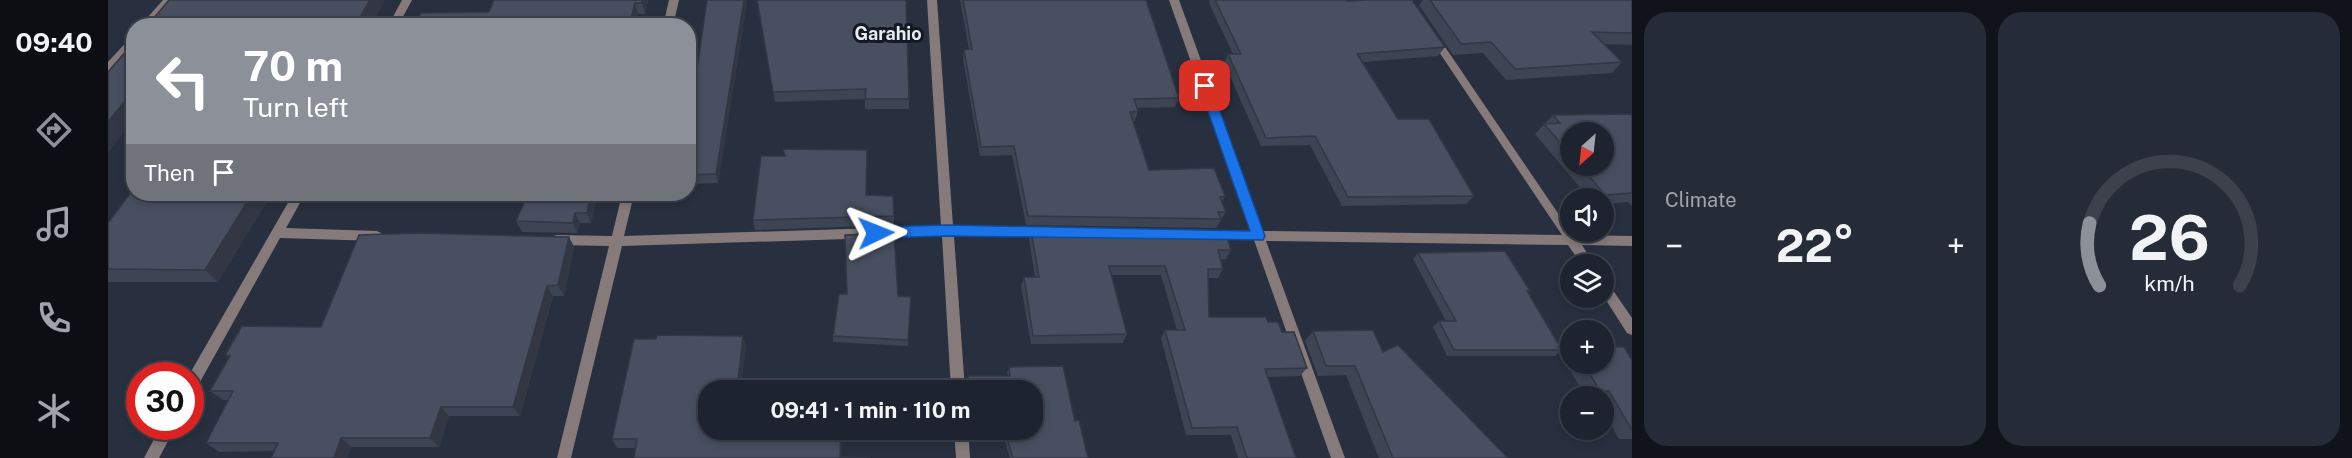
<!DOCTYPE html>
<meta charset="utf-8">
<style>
body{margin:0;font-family:"Public Sans",sans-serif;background:#262c37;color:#f1f3f6;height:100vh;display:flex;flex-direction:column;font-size:22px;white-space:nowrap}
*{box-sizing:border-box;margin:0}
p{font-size:20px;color:#a1a4aa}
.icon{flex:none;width:33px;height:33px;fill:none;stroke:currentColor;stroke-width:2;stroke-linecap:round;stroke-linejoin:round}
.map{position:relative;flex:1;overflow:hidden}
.sheet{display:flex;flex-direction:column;gap:12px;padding:12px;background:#10141a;width:720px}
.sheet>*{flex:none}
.banner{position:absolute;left:18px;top:18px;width:570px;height:183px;border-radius:24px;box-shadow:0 3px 9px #0003,0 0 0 2px #3c414b;background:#8c9099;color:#fff;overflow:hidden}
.needle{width:39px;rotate:207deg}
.buttons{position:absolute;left:1452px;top:122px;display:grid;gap:12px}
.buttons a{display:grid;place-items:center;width:54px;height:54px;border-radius:50%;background:#1e242f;box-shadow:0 3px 9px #0003,0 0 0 2px #3c414b;font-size:30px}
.speed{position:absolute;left:18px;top:362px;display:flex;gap:12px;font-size:30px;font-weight:700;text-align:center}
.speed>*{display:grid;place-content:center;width:78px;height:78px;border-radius:50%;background:#1e242f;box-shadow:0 3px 9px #0003,0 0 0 2px #3c414b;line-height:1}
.speed .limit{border:9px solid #d22;background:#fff;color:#111}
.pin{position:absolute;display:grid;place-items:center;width:51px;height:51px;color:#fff;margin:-26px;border-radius:12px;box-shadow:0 3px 9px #0006}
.me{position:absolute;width:66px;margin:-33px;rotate:88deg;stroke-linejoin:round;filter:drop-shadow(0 0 4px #0008)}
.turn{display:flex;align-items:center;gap:21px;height:126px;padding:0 18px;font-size:27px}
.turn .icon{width:78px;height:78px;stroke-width:2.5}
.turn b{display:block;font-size:42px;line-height:51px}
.then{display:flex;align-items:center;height:57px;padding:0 18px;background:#0003;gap:12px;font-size:22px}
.big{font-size:45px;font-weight:700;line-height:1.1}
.sheet .tile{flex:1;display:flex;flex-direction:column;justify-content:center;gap:9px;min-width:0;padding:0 21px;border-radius:24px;background:#262c37}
.sheet .dial{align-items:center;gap:0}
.dial svg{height:156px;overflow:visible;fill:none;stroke:#3c414b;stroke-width:7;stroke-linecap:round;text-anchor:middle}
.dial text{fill:#f1f3f6;stroke:none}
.heat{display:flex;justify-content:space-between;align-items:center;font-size:33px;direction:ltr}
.sheet .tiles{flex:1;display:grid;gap:12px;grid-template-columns:repeat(2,1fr)}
.trip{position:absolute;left:590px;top:380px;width:345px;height:60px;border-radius:24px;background:#1e242f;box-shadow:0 3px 9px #0003,0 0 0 2px #3c414b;font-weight:700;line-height:60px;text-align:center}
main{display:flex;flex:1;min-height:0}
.dock{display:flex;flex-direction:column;width:108px;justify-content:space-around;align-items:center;background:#0c0e13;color:#a1a4aa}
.dock .icon{width:42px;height:42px}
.dock .current{color:#8c9099}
.dock b{font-size:27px;color:#f1f3f6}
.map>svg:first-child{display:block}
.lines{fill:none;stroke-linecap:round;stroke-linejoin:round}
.street{fill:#867b7a;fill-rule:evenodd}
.wall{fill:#3d4453;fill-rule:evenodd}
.shaded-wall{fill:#323743}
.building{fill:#474f60;stroke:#323743;stroke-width:1.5}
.route{fill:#1a73e8;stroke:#114b97;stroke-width:1.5}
.labels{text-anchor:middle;stroke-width:6;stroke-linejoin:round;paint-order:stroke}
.quarter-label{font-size:18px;font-weight:bold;fill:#e6ebf5;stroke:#14181f}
</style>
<main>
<nav class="dock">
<b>09:40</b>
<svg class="icon current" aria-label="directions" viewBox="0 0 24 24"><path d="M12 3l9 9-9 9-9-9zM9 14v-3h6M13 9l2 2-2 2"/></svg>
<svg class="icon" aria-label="music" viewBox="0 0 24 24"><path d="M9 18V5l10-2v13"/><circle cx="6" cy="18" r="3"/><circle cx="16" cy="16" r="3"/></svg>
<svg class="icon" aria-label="phone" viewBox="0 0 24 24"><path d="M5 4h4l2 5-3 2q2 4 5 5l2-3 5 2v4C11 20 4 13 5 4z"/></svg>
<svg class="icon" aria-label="climate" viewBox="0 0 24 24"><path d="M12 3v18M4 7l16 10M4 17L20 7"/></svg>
</nav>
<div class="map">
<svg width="1524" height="458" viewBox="0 0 1524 458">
<rect width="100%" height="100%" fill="#28303f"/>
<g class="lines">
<path class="street" d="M55,0H65L43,26H32Z
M294,0H304L290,26H280Z
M561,0H571L565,26H555Z
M819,0H829L845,226L938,227L942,229L944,232L942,235L938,237L846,236L857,390H843L834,236L514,246L463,458H449L501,246L448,245L444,243L442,240L444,237L448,235L504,236L514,194H526L516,236L833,226Z
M1061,0H1071L1155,231L1454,235L1321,37L1326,34L1329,35L1462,231L1467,235L1524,236V246L1474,245L1486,264H1473L1460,245L1158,241L1237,458H1223L1146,240H1102L1098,238L1096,235L1098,232L1102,230L1143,231Z
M26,36V46L4,70L0,71V62L23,37Z
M185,194H197L178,228L269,231L273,233L275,236L273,239L269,241L172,238L87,391L82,393L81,375Z
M1496,282L1500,283L1524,318V335L1519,333L1496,297Z
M53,426H68L51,458H36Z
M846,429H860L862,458H848Z"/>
</g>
<path class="wall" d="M540,0L537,14L381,12Z
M599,0H638L639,2L610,183L580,184V131Z
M649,0L801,99V109H757V99L667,102Z
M852,0H1038L1071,98L1067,107L1029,108L1030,111L1027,121H1025L1041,170L1117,196L1114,202L1118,212L1108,228L918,225L904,155L872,156L855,59L856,50L861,49Z
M1102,0H1238L1337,47L1330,56L1255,62L1290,119L1366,196L1358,204L1234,206L1202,145L1153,146L1116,63L1120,54H1125L1101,3Z
M1315,0H1524V45L1496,44L1514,62L1504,73L1398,80L1375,53L1345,55L1311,5Z
M26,42V119L0,153V72Z
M1524,114V206L1520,202L1496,204V198H1481L1427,134L1445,115ZM1462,132L1496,165H1462Z
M26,194H170L169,196H162L110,282H0V223Z
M420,194H490L483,223H472L469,233L414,232L408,221Z
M759,195L786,216V225L647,230L645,220Z
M923,230L1123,250L1118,259H1112L1115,269L1110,278H1100L1101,317L1160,322L1174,332L1199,368L1192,376L1160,377L1188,458H1130L1123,435H1078L1053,338L1057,330H1069L1053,275H1004L1019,334L1015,343L923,344L913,286L916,277H927L921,239Z
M461,237L466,247L456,296H445L412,416H341L331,447H244L239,458H163L166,451L111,452L98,443L121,400H115L102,391L121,358L117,355L213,327Z
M1310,253L1422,291L1420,293L1454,350L1447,356H1339L1325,327L1331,321H1338L1305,259Z
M790,296L803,297L800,346L725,342V336Z
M1205,331L1275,352L1400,458H1271L1238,375L1210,376L1197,341Z
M549,335L635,336L638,346L632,390H600V429H734L733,457L763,458H526L528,448H509L504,439L526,339H548Z
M1462,350V363H1496L1524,360V439H1511L1496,413V396H1477L1454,356Z
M901,367L967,421L980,458H902L893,430H862V429H924V390H851L852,387L859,386L860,376H900L899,373Z"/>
<path class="shaded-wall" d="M262,0H277L263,26H247Z
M534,0H540L537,14L534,3Z
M636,0H638L639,2L610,183L608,174Z
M527,3L530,14L527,26H521Z
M20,97L26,103V119L0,153V122Z
M144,194H159L162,196L110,282L97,270Z
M483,194H490L483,223L479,213Z
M467,213L472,223L469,233L465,223Z
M461,237L466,247L456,296L450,285Z
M439,286L445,296L412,416L405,407Z
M635,336L638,346L632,390H629Z
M333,407L341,416L331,447L322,438Z
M733,429H734L733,458H732Z
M233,438L244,447L239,458H226Z"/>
<path class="building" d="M61,0H262L247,26H39Z
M386,0H534V3H527L521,26H306L313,13L381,12Z
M599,0H636L608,174L580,175V131Z
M649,0H798L801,99H757L758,89L665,92Z
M855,0H1038L1071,98L1026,99L1030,111L1022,112L1041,170L1106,168L1117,196L1112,197L1118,212H1110L1113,219L920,216L906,146L873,147L856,50L864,49Z
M1107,0H1238L1239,1L1258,0H1304L1337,47L1249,54L1290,119H1321L1366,196L1240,197L1207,136L1158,138L1120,54H1133Z
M1322,0H1524V33L1484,32L1514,62L1407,69L1383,42L1353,44Z
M26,42V97H20L0,122V72Z
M1524,114V193L1497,195L1472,165H1496V132H1462V154L1436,124L1452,123L1445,115Z
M675,149L759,150L758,195L785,196L786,216L645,220L653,156H677Z
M26,188V194H144L97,270L0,269V223Z
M420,194H483L479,213H467L465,223L408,221Z
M923,230L1118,233L1123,250H1110L1115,269H1100L1101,317H1158L1160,322H1170L1174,332H1186L1199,368L1157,369L1188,458H1139L1129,427L1084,428L1057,330H1077L1057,266H1001L1019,334L925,336L916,277H931Z
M310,233L461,237L450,285L439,286L405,407H333L322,438H233L226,458H163L170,443H98L125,391H102L122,356L117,355L134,326L213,327L251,235Z
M786,233L790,296L803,297L800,340L725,336L731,294H739L737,235Z
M1397,251L1422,291H1419L1454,350H1346L1331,321H1348L1310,253Z
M1265,330L1275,352L1290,345L1400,458H1285L1247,366H1218L1205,331Z
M549,335L635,336L629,390H600V429H733L732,457L763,458H526L529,439H504L526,339H548Z
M1496,347H1516L1524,360V430L1501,391H1492L1475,363H1496Z
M955,366L967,421L971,420L980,458H905L896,429H924V390H852V387L860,386V376H902L901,367Z"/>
<path class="route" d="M1097,82L1103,86L1157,236L1155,240L839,236L768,238L761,233L768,227L839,225L1142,231L1091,86Z"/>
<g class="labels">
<g class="quarter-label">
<text x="780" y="40">Garahio</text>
</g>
</g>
</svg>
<div class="buttons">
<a><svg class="needle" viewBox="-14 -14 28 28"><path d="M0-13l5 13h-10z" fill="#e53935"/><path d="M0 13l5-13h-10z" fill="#a1a4aa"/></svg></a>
<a><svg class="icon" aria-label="sound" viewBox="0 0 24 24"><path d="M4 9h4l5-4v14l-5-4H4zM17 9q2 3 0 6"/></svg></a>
<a><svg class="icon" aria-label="layers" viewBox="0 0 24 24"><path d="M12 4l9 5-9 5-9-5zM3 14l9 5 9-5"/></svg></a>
<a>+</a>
<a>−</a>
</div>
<div class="speed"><div class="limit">30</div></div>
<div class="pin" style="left:1097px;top:86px;background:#d93025"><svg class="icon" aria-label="arrive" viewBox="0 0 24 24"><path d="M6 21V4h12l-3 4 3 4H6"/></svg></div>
<svg class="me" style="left:768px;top:233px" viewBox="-20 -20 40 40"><path d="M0-17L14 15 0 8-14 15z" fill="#1a73e8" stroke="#fff" stroke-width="4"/></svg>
<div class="trip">09:41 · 1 min · 110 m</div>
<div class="banner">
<div class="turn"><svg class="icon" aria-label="left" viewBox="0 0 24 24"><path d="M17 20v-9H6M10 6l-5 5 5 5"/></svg><div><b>70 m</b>Turn left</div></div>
<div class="then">Then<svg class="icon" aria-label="arrive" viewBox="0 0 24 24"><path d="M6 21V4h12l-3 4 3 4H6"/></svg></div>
</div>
</div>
<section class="sheet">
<div class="tiles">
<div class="tile"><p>Climate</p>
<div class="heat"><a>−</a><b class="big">22°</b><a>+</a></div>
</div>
<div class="tile dial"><svg viewBox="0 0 100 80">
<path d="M14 69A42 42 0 1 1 86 69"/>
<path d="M14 69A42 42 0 0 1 9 37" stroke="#8c9099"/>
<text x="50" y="56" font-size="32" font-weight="700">26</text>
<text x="50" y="72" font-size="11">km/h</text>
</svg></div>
</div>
</section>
</main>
